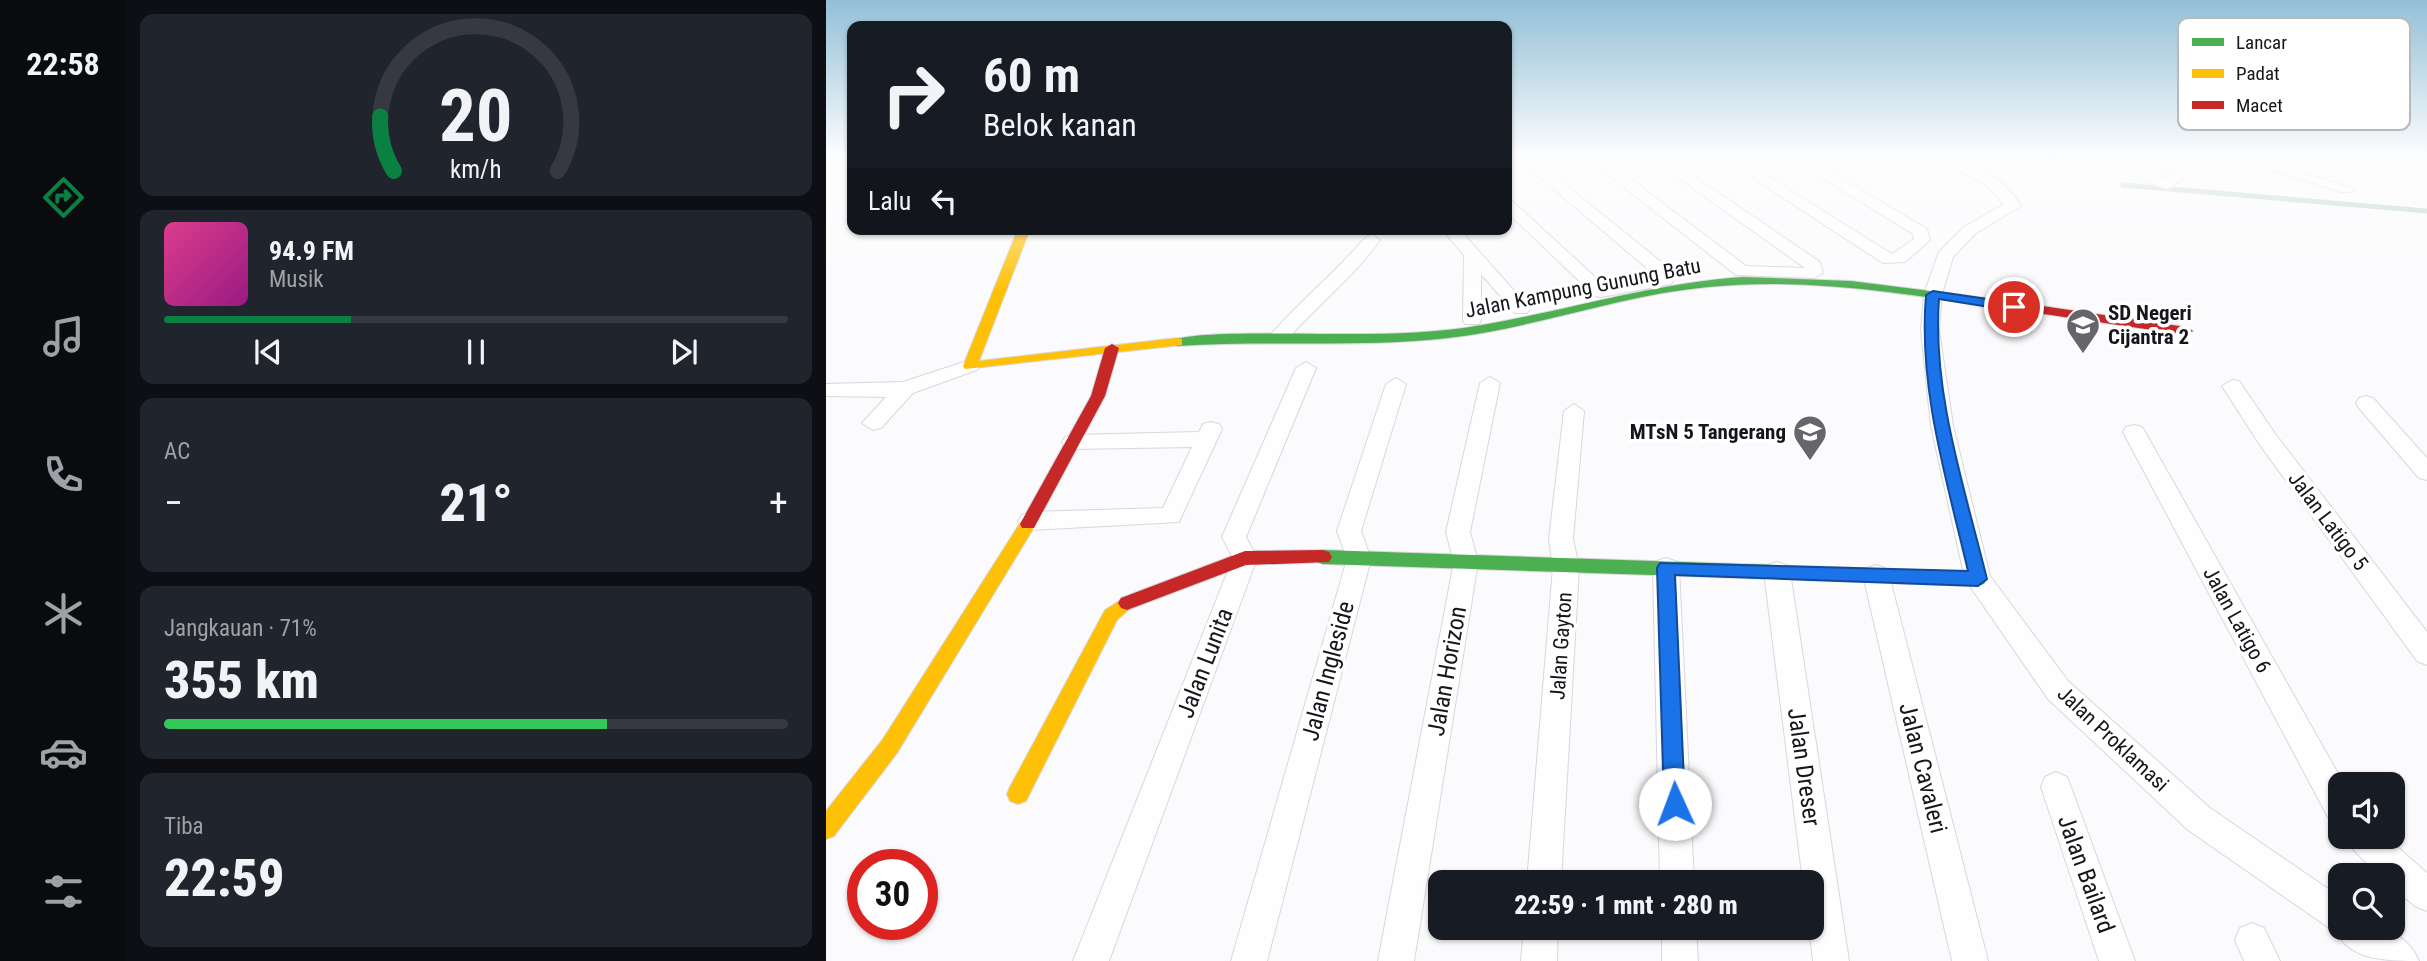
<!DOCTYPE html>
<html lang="id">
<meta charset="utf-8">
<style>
body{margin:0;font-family:"Roboto Condensed",sans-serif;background:#20242c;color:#f1f3f6;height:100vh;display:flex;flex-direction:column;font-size:26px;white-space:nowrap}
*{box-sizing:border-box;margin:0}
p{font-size:23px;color:#9ea1a6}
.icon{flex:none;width:38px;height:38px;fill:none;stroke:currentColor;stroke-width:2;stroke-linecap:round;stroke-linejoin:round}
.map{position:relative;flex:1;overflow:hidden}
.details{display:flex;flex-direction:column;gap:14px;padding:14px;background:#0d0f14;width:700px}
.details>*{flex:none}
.hud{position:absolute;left:21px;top:21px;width:665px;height:214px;border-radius:14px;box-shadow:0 2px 5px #0004;background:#171b24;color:#f1f3f6;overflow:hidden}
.controls{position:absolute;left:1502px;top:772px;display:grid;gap:14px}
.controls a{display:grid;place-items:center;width:77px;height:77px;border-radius:14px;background:#171b24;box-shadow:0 2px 5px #0004;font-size:35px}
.speed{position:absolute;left:21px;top:849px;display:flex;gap:14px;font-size:35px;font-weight:700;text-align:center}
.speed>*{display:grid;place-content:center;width:91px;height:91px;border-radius:50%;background:#171b24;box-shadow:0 2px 5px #0004;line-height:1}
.speed .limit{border:10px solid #d22;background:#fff;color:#111}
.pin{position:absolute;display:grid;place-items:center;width:60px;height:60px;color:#fff;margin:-30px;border:4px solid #fff;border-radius:50%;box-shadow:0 2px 7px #0007}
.me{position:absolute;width:77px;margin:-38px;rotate:358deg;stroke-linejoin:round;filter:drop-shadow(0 0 5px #0008)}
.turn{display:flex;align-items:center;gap:24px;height:147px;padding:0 21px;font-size:32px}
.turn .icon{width:91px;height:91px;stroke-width:2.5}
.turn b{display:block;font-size:49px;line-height:60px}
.then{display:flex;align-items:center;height:66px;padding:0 21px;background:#0003;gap:14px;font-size:26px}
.big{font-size:52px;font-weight:800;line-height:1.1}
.details .widget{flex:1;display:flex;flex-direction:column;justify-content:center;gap:10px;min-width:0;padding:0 24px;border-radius:14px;background:#20242c}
.details .dial{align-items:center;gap:0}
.dial svg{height:182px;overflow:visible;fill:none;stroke:#363941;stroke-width:7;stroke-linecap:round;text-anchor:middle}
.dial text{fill:#f1f3f6;stroke:none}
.song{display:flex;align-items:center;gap:21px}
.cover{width:84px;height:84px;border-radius:10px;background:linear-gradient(135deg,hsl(330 70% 55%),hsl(310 70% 35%))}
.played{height:7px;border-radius:4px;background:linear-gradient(90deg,#0b8043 30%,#363941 30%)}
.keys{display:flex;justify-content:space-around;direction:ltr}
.heat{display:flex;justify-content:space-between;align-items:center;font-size:38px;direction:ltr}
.charge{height:10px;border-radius:5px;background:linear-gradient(90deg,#34c759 71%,#363941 0)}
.trip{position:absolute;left:602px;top:870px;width:396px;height:70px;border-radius:14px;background:#171b24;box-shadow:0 2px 5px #0004;font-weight:800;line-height:70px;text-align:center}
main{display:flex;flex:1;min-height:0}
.tabs{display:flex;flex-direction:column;width:126px;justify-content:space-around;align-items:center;background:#090b0e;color:#9ea1a6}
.tabs .icon{width:49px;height:49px}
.tabs .selected{color:#0b8043}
.tabs b{font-size:32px;color:#f1f3f6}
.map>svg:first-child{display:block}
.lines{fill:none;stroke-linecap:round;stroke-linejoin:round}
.stream{stroke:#b2cfbd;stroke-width:5}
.street-casing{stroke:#d8d7dc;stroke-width:2}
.fast-casing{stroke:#d8d7dc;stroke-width:2}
.slow-casing{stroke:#d8d7dc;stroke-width:2}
.jam-casing{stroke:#d8d7dc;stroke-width:2}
.street{fill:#fefeff;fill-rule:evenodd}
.fast{fill:#4caf50;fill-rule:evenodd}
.slow{fill:#ffc107;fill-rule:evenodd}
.jam{fill:#c62828;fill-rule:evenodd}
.route{fill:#1a73e8;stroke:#114b97;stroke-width:2}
.labels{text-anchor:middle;stroke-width:7;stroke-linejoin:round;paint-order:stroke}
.street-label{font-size:21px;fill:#16151b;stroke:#fff}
.poi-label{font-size:21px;font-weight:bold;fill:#16151b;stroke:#fff;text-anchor:start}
.near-street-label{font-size:24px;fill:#16151b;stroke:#fff}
.key{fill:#fff;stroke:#b9b9bb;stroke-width:2}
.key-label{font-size:19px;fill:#16151b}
</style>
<main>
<nav class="tabs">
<b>22:58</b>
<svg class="icon selected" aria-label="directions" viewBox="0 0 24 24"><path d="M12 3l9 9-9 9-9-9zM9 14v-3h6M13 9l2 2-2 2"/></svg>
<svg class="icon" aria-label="music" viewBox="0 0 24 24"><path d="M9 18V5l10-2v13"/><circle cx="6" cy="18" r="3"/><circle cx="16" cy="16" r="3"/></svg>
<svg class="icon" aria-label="phone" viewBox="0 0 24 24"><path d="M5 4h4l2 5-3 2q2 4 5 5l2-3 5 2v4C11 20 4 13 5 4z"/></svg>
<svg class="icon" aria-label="climate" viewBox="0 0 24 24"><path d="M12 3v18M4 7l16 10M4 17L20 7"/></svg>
<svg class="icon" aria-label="car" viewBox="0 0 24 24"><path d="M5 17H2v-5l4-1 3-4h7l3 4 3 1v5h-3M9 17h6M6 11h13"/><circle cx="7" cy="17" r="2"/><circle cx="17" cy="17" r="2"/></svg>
<svg class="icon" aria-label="filters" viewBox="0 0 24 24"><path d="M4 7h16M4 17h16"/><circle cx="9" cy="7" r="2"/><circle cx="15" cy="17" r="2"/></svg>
</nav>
<section class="details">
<div class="widget dial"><svg viewBox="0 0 100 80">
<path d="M14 69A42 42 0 1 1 86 69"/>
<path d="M14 69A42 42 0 0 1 8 45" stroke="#0b8043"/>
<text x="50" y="56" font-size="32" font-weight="700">20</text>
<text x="50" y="72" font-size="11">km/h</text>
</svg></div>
<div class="widget">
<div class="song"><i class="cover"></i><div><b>94.9 FM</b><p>Musik</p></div></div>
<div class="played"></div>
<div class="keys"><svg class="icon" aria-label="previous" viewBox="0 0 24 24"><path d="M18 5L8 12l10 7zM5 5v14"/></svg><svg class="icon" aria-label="pause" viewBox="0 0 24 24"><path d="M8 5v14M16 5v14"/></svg><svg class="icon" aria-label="next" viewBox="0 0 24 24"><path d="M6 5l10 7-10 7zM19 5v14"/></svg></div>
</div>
<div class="widget"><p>AC</p>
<div class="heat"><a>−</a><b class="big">21°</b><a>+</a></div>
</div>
<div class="widget"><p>Jangkauan · 71%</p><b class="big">355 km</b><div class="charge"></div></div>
<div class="widget"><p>Tiba</p><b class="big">22:59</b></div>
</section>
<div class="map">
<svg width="1601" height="961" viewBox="0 0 1601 961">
<rect width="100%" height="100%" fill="#fbfafc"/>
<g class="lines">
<path class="stream" d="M1216,156L1229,161
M1297,185L1601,211"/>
<g class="street-casing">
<path id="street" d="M689,156H704L845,270L848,280L845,284L775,297L769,296L681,212V199L686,201L779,286L830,276Z
M758,156H774L920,266L979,268L822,156H838L994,262L997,273L988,278L910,275Z
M893,156H909L1066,254L1088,239L1087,234L961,156H978L1101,229L1104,240L1079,262L1057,263Z
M1106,156C1139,154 1178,177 1195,206L1150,233L1127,257L1116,294L1113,330L1127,426L1164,576L1242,681L1384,808L1514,897V928C1546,928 1578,926 1593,961C1566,961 1525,961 1512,934L1362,830L1222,699L1139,579L1105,426L1095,330L1098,294L1113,252L1138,227L1178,204L1160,185Z
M1344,156H1360L1332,176L1338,178L1371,156H1387L1345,187L1340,189L1316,180V174Z
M1402,156H1423L1528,189L1525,192H1515Z
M616,229H633L701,305L704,309L701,313H689L655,274V320L653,324H639L637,320L638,255Z
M546,235L554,240C527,278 490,306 460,341H446L443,337L446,333C477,299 510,271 540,237Z
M144,360L151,362L154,366L151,370L87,393L55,428L47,430L36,423L60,397L0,396V384L77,382Z
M480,362L490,368L420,537L431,558L283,961H247L407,558L396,537L470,368Z
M664,377L674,383L644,532L652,562L588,961H552L628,562L620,532L654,383Z
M570,378L580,384L535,531L545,559L441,961H405L521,559L511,531L560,384Z
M1406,380L1413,381L1450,435L1601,632V665L1591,661L1434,445L1396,386Z
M1540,396L1547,398L1601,458V480L1593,478L1533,408L1530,403L1533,398Z
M748,404L758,411L747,539L753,567L735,882H701L727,567L723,539L738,411Z
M385,422L393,424L396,429L353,522L204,530L196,527L192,521L196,515L204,512L337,508L366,447L247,449L239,447L236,442L239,437L247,435L373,432L377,424Z
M1308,425L1316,427L1319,432L1518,784H1514V823L1503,819L1297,432L1300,427Z
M840,558L849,561L853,568L868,882H834L827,568L831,561Z
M951,562L960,565L964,572L1023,961H987L983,928L985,882H977L938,572L942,565Z
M1050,565L1059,568L1063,575L1162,961H1126L1037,575L1041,568Z
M1230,772L1241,777L1245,787L1309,961H1273L1215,787L1219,777Z
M1520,836H1559L1601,873V911L1589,906L1566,887V875H1552L1525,847Z
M1426,923L1438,928L1454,961H1418L1409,940L1414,928Z
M698,928H732L731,961H695Z
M836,928H870L872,961H836Z"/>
</g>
<g class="fast-casing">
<path id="fast" d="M917,277L1025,281L1168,299L1174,303L1168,307C1074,293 978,277 882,287C794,295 710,328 622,338C532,348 441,340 351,346L344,342C359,329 496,335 524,334C568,334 612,333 656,325C744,310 828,283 917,277Z
M497,550L1152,572L1158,574L1161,579L1158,584L1152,586L497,564L491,562L488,557L491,552Z"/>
</g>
<g class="slow-casing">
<path id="slow" d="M192,229H204L153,361L351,338L356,339V345L139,369L137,366Z
M202,518L208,520L210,524L71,753L8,836L0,839V811L57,739L196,520Z
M301,596L307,598L310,603L291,620L200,801L192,804L184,801L181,794L184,787L279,610Z"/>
</g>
<g class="jam-casing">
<path id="jam" d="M1168,299L1360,327L1367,331L1360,335L1164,306L1162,303Z
M286,344L293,348L279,396L208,528H196L194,524L265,396L279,348Z
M497,550L503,552L506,557L503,562L420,565L301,610L295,608L292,603L295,598L419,551Z"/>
</g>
<use href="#street" class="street"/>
<use href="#fast" class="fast"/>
<use href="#slow" class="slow"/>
<use href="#jam" class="jam"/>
</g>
<linearGradient id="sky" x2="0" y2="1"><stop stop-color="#92bfd7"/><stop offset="0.54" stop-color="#fdfdfe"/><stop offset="1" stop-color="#fdfdfe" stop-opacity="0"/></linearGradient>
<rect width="1601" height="290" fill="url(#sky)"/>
<path class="route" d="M1107,291L1188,303L1194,307L1188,311L1113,299C1106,393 1139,489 1161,579L1152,586L849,575L859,804L856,811L849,814L841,811L838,804L831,568L834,563L1142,571C1121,481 1092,388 1100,295Z"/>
<defs>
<g id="school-pin" transform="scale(1.75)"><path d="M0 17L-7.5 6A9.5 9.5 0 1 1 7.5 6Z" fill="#66656a" stroke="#fff"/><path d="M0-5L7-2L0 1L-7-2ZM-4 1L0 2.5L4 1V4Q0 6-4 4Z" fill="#fff"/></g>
</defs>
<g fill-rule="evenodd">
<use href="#school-pin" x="1257" y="325"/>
<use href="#school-pin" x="984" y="432"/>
</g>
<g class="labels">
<g class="street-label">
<text transform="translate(757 288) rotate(-11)" y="7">Jalan Kampung Gunung Batu</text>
<text transform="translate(1502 521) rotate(53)" y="7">Jalan Latigo 5</text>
<text transform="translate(1411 620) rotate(61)" y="7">Jalan Latigo 6</text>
<text transform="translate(735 646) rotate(-86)" y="7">Jalan Gayton</text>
<text transform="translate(1287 739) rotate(43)" y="7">Jalan Proklamasi</text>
</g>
<g class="poi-label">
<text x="1282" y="320">SD Negeri<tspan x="1282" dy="24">Cijantra 2</tspan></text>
<text x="960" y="439" text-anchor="end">MTsN 5 Tangerang</text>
</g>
<g class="near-street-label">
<text transform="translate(379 663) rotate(-69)" y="8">Jalan Lunita</text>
<text transform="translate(502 671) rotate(-75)" y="8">Jalan Ingleside</text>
<text transform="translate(621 671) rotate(-80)" y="8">Jalan Horizon</text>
<text transform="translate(978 767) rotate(82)" y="8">Jalan Dreser</text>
<text transform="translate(1097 768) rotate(76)" y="8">Jalan Cavaleri</text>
<text transform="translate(1260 874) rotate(70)" y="8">Jalan Bailard</text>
</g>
</g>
<rect x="1352" y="18" width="232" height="112" rx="10" class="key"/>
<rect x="1366" y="38" width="32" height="8" fill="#4caf50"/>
<rect x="1366" y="69" width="32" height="9" fill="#ffc107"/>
<rect x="1366" y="101" width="32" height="8" fill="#c62828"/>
<g class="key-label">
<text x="1410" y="49">Lancar</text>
<text x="1410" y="80">Padat</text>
<text x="1410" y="112">Macet</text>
</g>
</svg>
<div class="controls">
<a><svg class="icon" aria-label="sound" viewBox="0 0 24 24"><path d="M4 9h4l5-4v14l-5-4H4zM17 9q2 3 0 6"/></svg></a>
<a><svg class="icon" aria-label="search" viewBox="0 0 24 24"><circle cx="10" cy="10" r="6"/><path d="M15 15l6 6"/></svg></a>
</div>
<div class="speed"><div class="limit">30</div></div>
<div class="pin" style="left:1188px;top:307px;background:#d93025"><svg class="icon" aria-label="arrive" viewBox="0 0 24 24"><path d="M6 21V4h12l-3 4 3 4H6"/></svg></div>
<svg class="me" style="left:849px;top:804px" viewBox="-20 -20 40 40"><circle r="19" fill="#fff"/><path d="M0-13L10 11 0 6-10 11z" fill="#1a73e8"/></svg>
<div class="trip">22:59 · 1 mnt · 280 m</div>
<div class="hud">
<div class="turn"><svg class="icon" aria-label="right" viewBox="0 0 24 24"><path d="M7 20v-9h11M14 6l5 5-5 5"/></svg><div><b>60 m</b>Belok kanan</div></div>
<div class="then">Lalu<svg class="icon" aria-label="left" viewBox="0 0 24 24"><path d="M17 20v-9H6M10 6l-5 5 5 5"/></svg></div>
</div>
</div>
</main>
